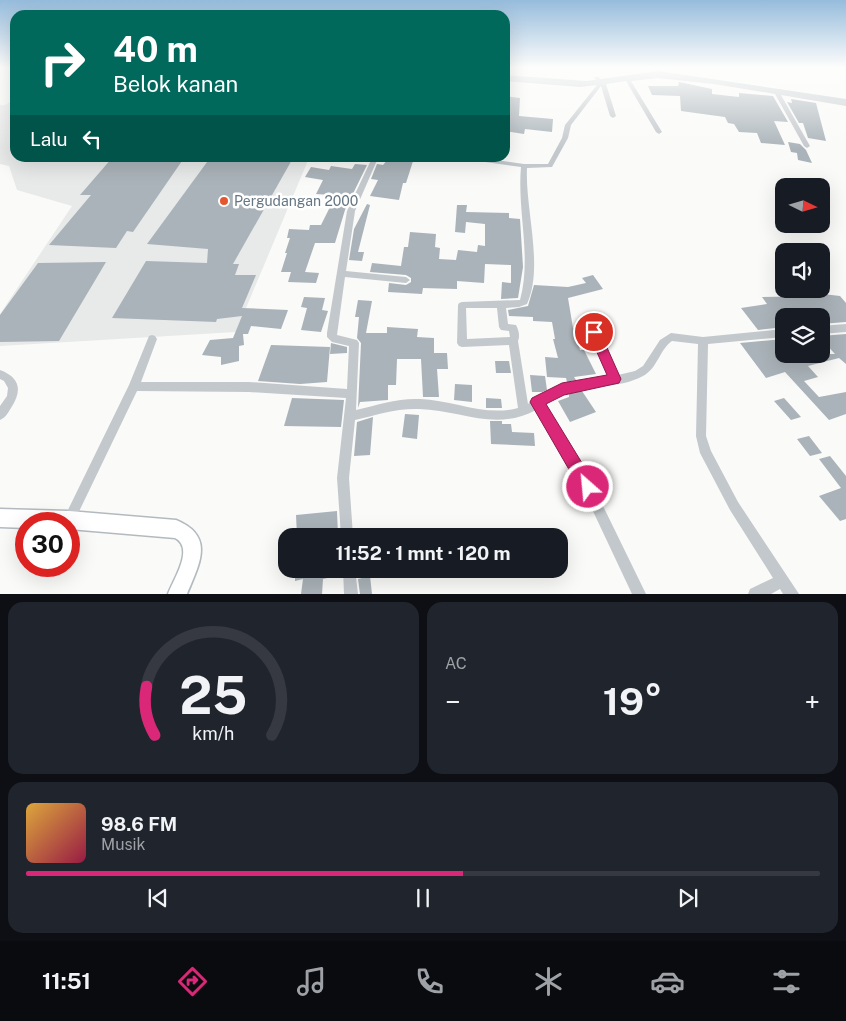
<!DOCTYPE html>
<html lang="id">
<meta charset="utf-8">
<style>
body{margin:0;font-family:"Public Sans",sans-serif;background:#20242c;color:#f1f3f6;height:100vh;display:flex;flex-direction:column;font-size:19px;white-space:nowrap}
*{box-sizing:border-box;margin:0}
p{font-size:16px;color:#9ea1a6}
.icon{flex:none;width:28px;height:28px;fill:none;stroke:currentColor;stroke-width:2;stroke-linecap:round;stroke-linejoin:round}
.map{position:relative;height:594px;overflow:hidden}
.details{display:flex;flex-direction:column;gap:8px;padding:8px;background:#0d0f14;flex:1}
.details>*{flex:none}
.hud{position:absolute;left:10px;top:10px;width:500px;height:152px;border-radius:15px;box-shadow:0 5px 20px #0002;background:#00695c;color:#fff;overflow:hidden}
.needle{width:32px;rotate:95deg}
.fabs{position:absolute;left:775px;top:178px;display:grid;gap:10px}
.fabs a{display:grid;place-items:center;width:55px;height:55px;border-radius:10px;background:#171b24;box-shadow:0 5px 20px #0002;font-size:25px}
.speed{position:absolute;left:15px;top:512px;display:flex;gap:10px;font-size:25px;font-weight:700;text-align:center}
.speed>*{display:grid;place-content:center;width:65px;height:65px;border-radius:50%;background:#171b24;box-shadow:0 5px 20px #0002;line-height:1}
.speed .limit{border:8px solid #d22;background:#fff;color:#111}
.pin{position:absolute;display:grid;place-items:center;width:42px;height:42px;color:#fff;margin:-21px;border:2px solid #fff;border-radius:50%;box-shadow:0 1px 5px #0007}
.me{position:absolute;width:55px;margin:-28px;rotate:333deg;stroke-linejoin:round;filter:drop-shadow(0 0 4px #0008)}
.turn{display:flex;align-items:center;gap:18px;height:105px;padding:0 20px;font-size:22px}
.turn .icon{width:65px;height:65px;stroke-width:2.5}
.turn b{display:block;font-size:35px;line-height:42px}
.then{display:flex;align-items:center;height:48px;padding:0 20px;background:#0003;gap:10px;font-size:19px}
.big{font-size:38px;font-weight:700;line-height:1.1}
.details .card{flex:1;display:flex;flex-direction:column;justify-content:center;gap:8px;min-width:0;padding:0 18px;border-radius:15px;background:#20242c}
.details .dial{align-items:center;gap:0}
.dial svg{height:130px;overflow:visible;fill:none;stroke:#363941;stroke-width:7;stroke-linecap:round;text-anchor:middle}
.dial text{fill:#f1f3f6;stroke:none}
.song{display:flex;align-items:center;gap:15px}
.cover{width:60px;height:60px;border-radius:8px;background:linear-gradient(135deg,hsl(40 70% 55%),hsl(340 70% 35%))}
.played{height:5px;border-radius:2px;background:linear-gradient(90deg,#db2777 55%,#363941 55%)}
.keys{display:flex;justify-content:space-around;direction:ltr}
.heat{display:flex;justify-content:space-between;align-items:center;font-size:28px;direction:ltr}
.details .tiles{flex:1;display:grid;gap:8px;grid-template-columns:1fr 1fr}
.card:last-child{grid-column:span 2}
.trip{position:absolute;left:278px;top:528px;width:290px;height:50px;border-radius:15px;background:#171b24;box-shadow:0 5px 20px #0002;font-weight:700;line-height:50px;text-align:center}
.menu{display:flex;height:80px;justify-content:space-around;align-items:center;background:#090b0e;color:#9ea1a6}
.menu .icon{width:35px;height:35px}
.menu .active{color:#db2777}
.menu b{font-size:22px;color:#f1f3f6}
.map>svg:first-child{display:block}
.built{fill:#e8e9e9}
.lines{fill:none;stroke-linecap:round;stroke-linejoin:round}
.canal{fill:#bbc7cb;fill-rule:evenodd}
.building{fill:#aab3b9}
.secondary-casing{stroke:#b3babf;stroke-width:3}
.street{fill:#c3c8cc;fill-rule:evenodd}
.secondary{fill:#fff;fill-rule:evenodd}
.route{fill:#db2777;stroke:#8e194d}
.poi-dot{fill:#e4572e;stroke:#fff;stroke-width:2}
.labels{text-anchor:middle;stroke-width:5;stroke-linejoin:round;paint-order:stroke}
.poi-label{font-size:14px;fill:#657683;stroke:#fff;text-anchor:start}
</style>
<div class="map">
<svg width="846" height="594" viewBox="0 0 846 594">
<rect width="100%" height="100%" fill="#fafaf8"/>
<path class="built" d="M15,99V158H309L236,332L0,346V314L72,206L17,190L9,166L0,164V105H5Z"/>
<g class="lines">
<path class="canal" d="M658,71L846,99V103L658,75L587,85L505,79V75L587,81Z"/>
</g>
<path class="building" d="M679,82L712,89V94L739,97V93L773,96L788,122L774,121L785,145L761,143L757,133L739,132L734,124L728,123L725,117L681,111L680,96L652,95L648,86H678Z
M505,96L520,98L519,116L553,119L552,132L525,129L524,134L505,131Z
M791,99L816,103L826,141L808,138L803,123H799L787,102L792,103Z
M788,142L800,144L806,150L812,163L798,160L797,153L791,152Z
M112,158H184L133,232L127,231L116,248L49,245L91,195H80Z
M210,158H293L233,264H239L235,275H256L242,308L288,310L281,329L251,326L248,334H243L244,345L239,346V361L221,365V357L202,355L210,340L233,338L242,316L217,319L216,322L112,318L146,261L207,263L208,249L147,244Z
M389,158H414L406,183H403L399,200L370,196L378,180L371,179L377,164L383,165Z
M355,164L367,165L345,210L335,243H315L305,272L319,273L316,283L288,282L291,272H281L287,253H285L290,238H287L289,229L309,230L310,225H321L333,201H328L331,195L316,194L323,180L305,177L311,167L329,170L331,166L352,169Z
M367,204L370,205L358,252H364L362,261L349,260L354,229Z
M457,205H467L466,212L509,213V218L520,219L523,267L518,298L501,299L502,282L511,283V265L485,264L484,283L457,281V289L423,288L422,294L388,292L389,283L406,285L411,282V278L406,275L370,272L372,263L401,266L404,247H408L410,232L436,234L435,247L440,248L439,259L456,260L458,250L477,252L478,245L485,246V224L466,222L465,233L455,232Z
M106,262L59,341L0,342V315L38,263Z
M593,275L603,289L568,298L573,328H575L580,350H584L596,374L574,377L576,380L567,382L566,378L547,377L545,357L558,358L553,339H555L552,322L533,321V317L509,316L508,310L528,306L534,285L568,287L586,283L582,278Z
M823,294L840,296L846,303V322L821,324V316H776L784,327L758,330L741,308L767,304L762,297L824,296Z
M304,297L325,298L322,310L328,311L321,332L301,330L307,308L301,307Z
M358,300L372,301L366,333H387V327L418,329L417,337L434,338V353H447L448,369H437L439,397H423L421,359H397L396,385H388V400L360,402L358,408L361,343L357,338L359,317H355Z
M846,334V364L839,358L808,366L818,377L804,381L819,397L846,392V414L829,420L785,372L766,378L740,343L784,339V354H835L821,339V336Z
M331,343L347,347V353L330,354Z
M271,345L330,347L327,382L300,384L258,381Z
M495,361H509L511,373H496Z
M530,375L545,376L547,390L542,392H532Z
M455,384L472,385V402L454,400Z
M582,391L596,412L570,422L558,401L569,397V394Z
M292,398L344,400L341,427L284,426Z
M486,398L501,399L502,408H486Z
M784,398L801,417L791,420L774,401Z
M405,414L419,415L417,439L402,437Z
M373,417L370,455L354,456L357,422Z
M490,421H502V424H511L512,432L534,433L535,446L491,444Z
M809,436L822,453L810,456L797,439Z
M830,456L846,476V519L840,521L819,496L841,488L819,459Z
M337,511L338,536H297L296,515Z
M295,569H341V575L323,579L322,594H301L303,579L295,581Z
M370,576L372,594H360L358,579Z"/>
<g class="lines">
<g class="secondary-casing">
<path id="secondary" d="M0,509L69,511L176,520C215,536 200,563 187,594H168C173,580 195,548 175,538L69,529V524H26V528L0,527Z"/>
</g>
<path class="street" d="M658,74C721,81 783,92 846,102V106L781,95L810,146L807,148L804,146L775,94L714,84L658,78L631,81L662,132L659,134L656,132L626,81L606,84L616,116L613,118L610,116L601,86L571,125L568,138L552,167L527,168C525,209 544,267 527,304L519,307L506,308L508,324L516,325C519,331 520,336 518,341L528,404L533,399L561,385L581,381L609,377L589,332L591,329L594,328L597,329L618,375L635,371L643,366L660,340L671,333L703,337L784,329V337L708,344L706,436L711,451L738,502L799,594H783L780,589L771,594H748L750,589L773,578L730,510L700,453L696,436L698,344L672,341C659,350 658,368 643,376C619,389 590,384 565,393C557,396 551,401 545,405L583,465L646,594H632L575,473L536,410C495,432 461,410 419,409C397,408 376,415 355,420L349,478L353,536H341L337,478L346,398L249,392L137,391L73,524L69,526V524H64L63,520L65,516L129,385L149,336L152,335L155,336L157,339L141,382H249L347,389L349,346L332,342L327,337V333L347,211L372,158H378L355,211L346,271L406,277L410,280L406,283L345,277L337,335L357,340L359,343L356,410C377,405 398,398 420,399C453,400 485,417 518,408L509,345L462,347L459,346L457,343L458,305L459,303L462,302L520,300C532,256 517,212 521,167L471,160L468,158H481L524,164H548L562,138L565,125L597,85L580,87L505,81V77L580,83L598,81L594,78L597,76L603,81ZM466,308H497L499,327L501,330L509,331L510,337L467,339Z
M846,324V332L821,334V326Z
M0,370C21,378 22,391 11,408C8,413 5,418 0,420V406L7,396L8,388L4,381L0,379Z
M343,569H355L358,594H344Z"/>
<use href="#secondary" class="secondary"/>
</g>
<linearGradient id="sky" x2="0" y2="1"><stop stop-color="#96bcdc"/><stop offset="0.45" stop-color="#fdfdfc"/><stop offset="1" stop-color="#fdfdfc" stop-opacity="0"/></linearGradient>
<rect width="846" height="150" fill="url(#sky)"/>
<path class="route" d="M594,327L600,332L621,379L619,383L564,395L546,404L593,481L595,487L593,492L588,494L582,492L530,402L532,398L562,383L607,375L588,332Z"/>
<circle class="poi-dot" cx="224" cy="201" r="5"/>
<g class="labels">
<g class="poi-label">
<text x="234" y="206">Pergudangan 2000</text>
</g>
</g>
</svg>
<div class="fabs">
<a><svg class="needle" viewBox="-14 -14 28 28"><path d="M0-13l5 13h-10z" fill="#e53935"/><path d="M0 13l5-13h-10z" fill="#9ea1a6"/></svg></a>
<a><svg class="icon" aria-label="sound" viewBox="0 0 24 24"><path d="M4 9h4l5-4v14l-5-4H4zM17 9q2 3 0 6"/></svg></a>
<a><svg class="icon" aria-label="layers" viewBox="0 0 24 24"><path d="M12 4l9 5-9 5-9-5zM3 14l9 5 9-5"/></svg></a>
</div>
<div class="speed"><div class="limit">30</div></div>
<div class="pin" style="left:594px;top:332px;background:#d93025"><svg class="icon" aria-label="arrive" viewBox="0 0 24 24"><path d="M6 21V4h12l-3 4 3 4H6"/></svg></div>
<svg class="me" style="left:588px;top:487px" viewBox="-20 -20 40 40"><circle r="17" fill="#db2777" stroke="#fff" stroke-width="3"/><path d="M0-11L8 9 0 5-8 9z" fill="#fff"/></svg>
<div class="trip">11:52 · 1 mnt · 120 m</div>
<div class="hud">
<div class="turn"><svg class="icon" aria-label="right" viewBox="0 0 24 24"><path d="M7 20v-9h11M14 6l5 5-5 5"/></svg><div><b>40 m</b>Belok kanan</div></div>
<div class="then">Lalu<svg class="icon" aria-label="left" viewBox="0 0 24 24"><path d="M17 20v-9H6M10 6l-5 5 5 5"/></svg></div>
</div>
</div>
<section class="details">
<div class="tiles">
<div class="card dial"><svg viewBox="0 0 100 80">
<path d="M14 69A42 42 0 1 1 86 69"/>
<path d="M14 69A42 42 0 0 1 9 39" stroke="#db2777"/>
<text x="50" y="56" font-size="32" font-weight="700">25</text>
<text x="50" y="72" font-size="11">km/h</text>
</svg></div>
<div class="card"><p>AC</p>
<div class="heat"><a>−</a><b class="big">19°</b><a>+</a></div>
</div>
<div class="card">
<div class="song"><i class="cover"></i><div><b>98.6 FM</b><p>Musik</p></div></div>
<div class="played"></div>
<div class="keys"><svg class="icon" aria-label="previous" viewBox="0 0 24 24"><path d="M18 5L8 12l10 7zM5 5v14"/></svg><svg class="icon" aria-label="pause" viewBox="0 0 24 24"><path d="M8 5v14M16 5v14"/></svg><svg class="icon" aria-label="next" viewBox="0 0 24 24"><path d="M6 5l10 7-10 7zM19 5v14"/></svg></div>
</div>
</div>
</section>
<nav class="menu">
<b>11:51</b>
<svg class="icon active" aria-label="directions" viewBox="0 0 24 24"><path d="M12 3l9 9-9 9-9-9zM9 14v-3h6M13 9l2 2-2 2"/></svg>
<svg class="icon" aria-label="music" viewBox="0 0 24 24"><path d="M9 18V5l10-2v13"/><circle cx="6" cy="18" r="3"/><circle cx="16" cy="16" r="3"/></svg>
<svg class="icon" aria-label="phone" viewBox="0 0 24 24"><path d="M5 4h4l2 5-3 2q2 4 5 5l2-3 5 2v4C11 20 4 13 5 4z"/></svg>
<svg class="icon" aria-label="climate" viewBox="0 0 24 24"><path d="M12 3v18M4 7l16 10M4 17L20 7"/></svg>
<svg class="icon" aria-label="car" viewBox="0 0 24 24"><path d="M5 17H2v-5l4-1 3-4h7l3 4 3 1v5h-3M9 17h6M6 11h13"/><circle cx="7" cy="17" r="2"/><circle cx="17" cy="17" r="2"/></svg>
<svg class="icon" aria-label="filters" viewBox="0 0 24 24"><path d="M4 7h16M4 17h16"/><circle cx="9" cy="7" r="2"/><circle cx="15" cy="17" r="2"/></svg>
</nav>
